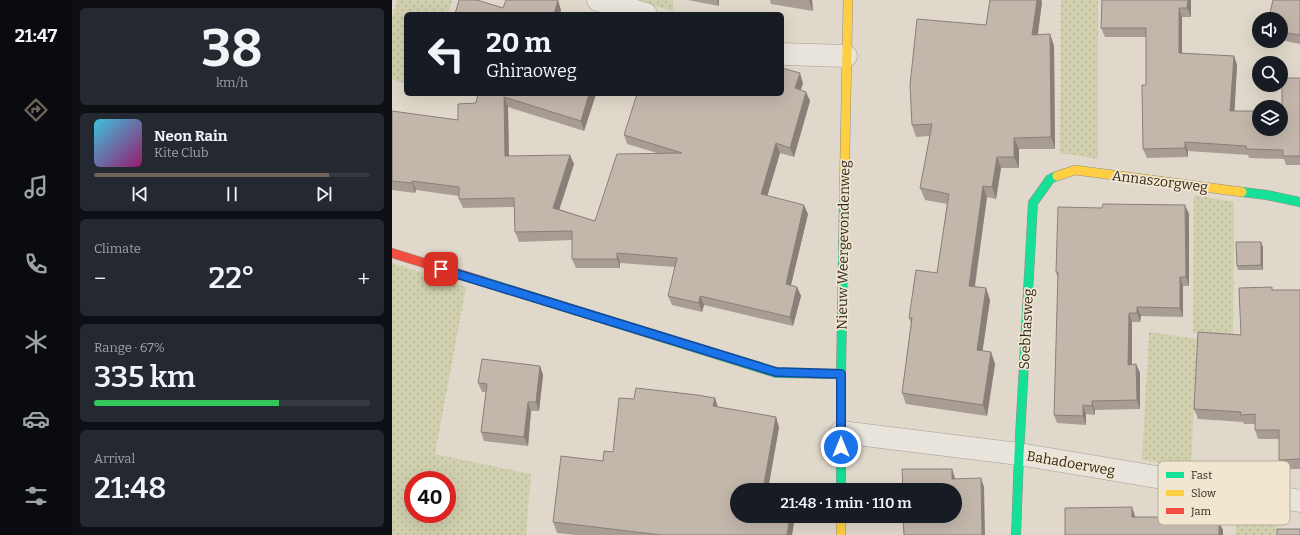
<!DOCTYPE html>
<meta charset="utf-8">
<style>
body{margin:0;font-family:Bitter,serif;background:#242831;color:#f1f3f6;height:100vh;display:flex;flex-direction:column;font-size:15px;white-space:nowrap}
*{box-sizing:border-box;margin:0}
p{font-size:13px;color:#9ea1a6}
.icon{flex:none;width:22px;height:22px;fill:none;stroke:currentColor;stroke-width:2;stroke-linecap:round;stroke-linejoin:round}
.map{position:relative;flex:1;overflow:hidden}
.panel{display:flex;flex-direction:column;gap:8px;padding:8px;background:#0d0f14;width:320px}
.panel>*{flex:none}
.banner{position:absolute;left:12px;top:12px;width:380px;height:84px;border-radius:6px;box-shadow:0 4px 16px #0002;background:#171b24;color:#f1f3f6;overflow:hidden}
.tools{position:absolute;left:860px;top:12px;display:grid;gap:8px}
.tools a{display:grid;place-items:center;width:36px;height:36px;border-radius:50%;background:#171b24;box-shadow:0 4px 16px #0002;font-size:20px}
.speed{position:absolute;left:12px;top:471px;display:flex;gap:8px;font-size:20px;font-weight:700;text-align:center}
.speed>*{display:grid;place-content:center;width:52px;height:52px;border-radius:50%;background:#171b24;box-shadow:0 4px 16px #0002;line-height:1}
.speed .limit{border:6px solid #d22;background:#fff;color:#111}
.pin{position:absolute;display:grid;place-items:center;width:34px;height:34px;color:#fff;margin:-17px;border-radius:8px;box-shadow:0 2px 6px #0006}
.me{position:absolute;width:44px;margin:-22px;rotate:0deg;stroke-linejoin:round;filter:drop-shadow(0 0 3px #0008)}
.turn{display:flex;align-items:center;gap:14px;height:84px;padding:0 16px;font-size:18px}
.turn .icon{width:52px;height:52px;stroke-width:2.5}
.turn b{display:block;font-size:28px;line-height:34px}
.big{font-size:30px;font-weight:600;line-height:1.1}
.panel .widget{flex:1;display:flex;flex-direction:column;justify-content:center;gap:6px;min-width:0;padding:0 14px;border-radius:6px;background:#242831}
.panel .dial{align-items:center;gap:0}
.dial b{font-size:52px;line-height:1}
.song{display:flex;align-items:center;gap:12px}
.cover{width:48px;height:48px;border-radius:6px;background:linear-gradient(135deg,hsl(190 70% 55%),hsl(320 70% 35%))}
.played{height:4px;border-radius:2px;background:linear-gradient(90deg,#6f655b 85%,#363941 85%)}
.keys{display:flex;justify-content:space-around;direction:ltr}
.heat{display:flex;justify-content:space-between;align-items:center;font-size:22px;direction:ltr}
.charge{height:6px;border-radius:3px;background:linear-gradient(90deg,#34c759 67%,#363941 0)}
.trip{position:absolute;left:338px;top:483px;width:232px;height:40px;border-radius:20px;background:#171b24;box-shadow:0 4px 16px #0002;font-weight:600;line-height:40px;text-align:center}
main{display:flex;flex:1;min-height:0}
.dock{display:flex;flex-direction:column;width:72px;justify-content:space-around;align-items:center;background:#090b0e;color:#9ea1a6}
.dock .icon{width:28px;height:28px}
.dock .active{color:#6f655b}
.dock b{font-size:18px;color:#f1f3f6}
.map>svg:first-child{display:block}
.green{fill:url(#green-dots);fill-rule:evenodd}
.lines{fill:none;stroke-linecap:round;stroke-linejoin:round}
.street-casing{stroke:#a59e94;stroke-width:23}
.fast-casing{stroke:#958e84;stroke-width:10}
.slow-casing{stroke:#958e84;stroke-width:10}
.jam-casing{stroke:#958e84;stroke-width:10}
.street{stroke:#e8e4dc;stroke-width:22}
.fast{stroke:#16e098;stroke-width:9}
.slow{stroke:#ffcf43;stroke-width:9}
.jam{stroke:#f24e42;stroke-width:9}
.wall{fill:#a89d94}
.shaded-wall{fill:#888078}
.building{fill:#c3b7ac;stroke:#888078}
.route-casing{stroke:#114b97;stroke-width:10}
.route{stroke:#1a73e8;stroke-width:7}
.labels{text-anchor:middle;stroke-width:3.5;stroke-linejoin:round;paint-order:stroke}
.street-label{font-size:14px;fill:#32271e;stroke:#f1e6d0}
.key{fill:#f1e6d0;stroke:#b8ad9b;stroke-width:1}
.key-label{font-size:11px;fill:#32271e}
</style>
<main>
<nav class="dock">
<b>21:47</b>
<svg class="icon active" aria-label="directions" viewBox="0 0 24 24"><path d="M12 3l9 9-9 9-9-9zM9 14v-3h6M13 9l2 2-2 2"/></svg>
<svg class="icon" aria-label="music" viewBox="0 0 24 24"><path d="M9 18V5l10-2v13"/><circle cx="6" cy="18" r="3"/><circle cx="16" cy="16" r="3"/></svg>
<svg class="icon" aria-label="phone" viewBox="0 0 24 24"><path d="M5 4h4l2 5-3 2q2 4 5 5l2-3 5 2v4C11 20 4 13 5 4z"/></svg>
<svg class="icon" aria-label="climate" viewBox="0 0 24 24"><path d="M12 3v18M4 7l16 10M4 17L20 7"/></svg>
<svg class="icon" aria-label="car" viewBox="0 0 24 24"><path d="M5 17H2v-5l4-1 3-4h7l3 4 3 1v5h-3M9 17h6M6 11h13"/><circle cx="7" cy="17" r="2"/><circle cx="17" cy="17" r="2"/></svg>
<svg class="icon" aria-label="filters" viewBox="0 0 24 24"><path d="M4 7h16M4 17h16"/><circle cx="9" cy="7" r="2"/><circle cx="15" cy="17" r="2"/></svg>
</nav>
<section class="panel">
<div class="widget dial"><b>38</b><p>km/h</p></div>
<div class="widget">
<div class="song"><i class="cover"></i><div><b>Neon Rain</b><p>Kite Club</p></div></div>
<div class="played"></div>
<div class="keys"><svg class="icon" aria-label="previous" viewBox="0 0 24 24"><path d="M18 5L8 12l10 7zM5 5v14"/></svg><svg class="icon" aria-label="pause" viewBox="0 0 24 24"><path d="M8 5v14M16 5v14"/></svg><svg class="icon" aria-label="next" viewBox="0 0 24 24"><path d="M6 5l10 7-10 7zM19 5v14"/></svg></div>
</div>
<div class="widget"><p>Climate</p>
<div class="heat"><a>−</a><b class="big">22°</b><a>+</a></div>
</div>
<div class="widget"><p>Range · 67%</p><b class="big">335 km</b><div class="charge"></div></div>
<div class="widget"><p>Arrival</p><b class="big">21:48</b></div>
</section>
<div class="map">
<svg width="908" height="535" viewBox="0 0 908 535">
<defs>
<pattern id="green-dots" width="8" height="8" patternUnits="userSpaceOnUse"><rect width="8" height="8" fill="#d0cfae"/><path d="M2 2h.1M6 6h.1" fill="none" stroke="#b3b295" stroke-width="1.8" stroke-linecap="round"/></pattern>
</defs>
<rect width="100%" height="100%" fill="#e0d9cb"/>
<path class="green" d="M5,0H60L56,14H14V84L0,79V18Z
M243,0H281V11Z
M669,0H706V159L668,153Z
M802,195L842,202L841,338L801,333Z
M0,263L74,287L43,454L139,474L134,535H0ZM21,480H55V514H21Z
M757,332L805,339L799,468L750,460Z
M845,503L885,510L884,535H844Z"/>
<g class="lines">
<g class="street-casing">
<path id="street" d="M206,0L254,14
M390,54L454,56
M449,432L627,454L908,501"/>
</g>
<g class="fast-casing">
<path id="fast" d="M850,192L875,195L908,202
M90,281L384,373L449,374
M449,490V374L452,198
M624,535L627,454L641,203L658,179L665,176"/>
</g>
<g class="slow-casing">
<path id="slow" d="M665,176L683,170L850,192
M452,198L456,0
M449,516V535"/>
</g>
<g class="jam-casing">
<path id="jam" d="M0,253L90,281"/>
</g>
<use href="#street" class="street"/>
<use href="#fast" class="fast"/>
<use href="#slow" class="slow"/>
<use href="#jam" class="jam"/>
</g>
<path class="wall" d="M296,0H327V6Z
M378,0H420L421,11L379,4Z
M598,0H649L650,2L646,35L658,34L662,46L663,149H627V168H609L604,199L595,197L583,287L594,288L598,300L590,351L599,352L603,364L595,416L514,404L510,393L519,323L517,318L545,273L555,204L533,200L528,188L538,136L524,137L520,125L594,25Z
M710,0H799V17H790V53L842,56L845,65L842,111L890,112L908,78V165H894L892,159L857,158L856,155L796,151V157L755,158L751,149L754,85V37H713L709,28Z
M908,0V44L889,40V19H881L878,13Z
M411,83L409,90L414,92L418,101L402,157L388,153L375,196L416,214L399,285L405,287L409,296L401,326L312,305L310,312L280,305L276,296L283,267L228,263V268H184L180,259V240L127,242L123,232L122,207L71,208L67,199V196L24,190L23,193L0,190V111L66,120L84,103L86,94H204L192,131L116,107L117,156L182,164L167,209L203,221L265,153L235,144L232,135Z
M797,214V286H791V317L749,316L748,322H740V365L744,364L748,373V409L703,410V415L694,414V425L665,423L662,415L666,279L664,272Z
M871,247V270H846L845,266Z
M881,290H908V469H890L887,460V439H866L863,430V424H852L851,422L806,419L802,409L849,335Z
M148,366L151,375L147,411H139L136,446L92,441L89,432L94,392H90L86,383Z
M323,398L326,407L384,417L387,428L345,516H403L400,535H184L165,533L161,522L211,461L221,452L242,399Z"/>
<path class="shaded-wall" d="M166,0L169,10L168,14H162Z
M325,0H327V6Z
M417,0H420L421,11Z
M645,0H649L650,2L644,46L640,35Z
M796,0H799V17L795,8Z
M787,8L790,17V62L787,53Z
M658,34L662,46L663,149L659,137Z
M842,56L845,65L842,120L838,111Z
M408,73L411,83L406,98L403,88Z
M414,92L418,101L402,157L398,148Z
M197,94H204L192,131L189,121Z
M112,97L116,107L117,166L113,156Z
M622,138L627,149V168L622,157Z
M793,142L796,151V157L793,148Z
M384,143L388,153L373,204L369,194Z
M178,155L182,164L165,217L161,208Z
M605,157L609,168L604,199L600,187Z
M20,181L24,190L23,193L20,183Z
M591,186L595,197L581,297L577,286Z
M412,205L416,214L397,293L394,284Z
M793,205L797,214V286L794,277Z
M869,242L871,247V270L869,265Z
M225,253L228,263V268L225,259Z
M788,277L791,286V317L788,308Z
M405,287L409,296L401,326L398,317Z
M594,288L598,300L589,362L585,350Z
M308,296L312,305L310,312L307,303Z
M745,307L749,316L748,322L745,313Z
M737,313L740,322V374L736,365Z
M599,352L603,364L595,416L591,405Z
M744,364L748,373V409L745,400Z
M148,366L151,375L147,411L144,402Z
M323,398L326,409L321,406Z
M700,401L703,410V415L700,406Z
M136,402L139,411L136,446L132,437Z
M691,405L694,414V425L691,416Z
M384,417L387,428L376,490L371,489Z
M560,469L563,478V488L560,479Z
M589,478L592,487L593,535H590Z
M740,507L743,516V526L740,517Z
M398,516H403L400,535H395Z
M827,522L831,530V535H827Z"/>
<path class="building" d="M67,0H85L111,8L114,0H166L162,14H63Z
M598,0H645L640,35L658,34L659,137L622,138V157H605L600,187L591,186L577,286L594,288L585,350L599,352L591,405L510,393L520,318H517L524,270L545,273L557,194L528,188L540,124L520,125L518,85L525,19L594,25Z
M710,0H796L795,8H787V53L842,56L838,111H867V129H889V112H890V78H908V156H891V150L854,149V146L793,142V148L751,149L750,85H754V28H709Z
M881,0H908V35L889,32V19H886L887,14L878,13Z
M390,68L408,73L403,88L414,92L398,148L384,143L369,194L412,205L394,284L405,287L398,317L308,296L307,303L276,296L285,258L225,253V259H180V231L123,232L122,198L67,199V187L20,181V183L0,181V111L66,120V104L84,103L86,94H197L189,121L112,97L113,156L178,155L161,208L203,221L225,154L290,153L232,135L245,94H390Z
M711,204L793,205L794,277H788V308L745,307V313H737L736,365L744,364L745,400L700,401V406L691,405V416L662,415L666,272H664L666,207L710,208Z
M844,242H869V265L845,266Z
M880,287V290H908V459L887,460V430H863V414L848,415L849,412L802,409L806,332L849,335L847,288Z
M90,359L148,366L144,402H136L132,437L89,432L95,384L86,383Z
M244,388L305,395L323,398L321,406L384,417L371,489L381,490H345V516H398L395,535H269L161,522L169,456L211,461L212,451L221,452L227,398L242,399Z
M510,469H560V479L589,478L590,535H512L511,516H563V490H511Z
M740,507V517H786L787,521L827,522V535H673V508Z
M885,529H908V535H885Z"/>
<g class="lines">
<g class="route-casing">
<path id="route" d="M49,269L384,372L449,374V447"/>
</g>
<use href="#route" class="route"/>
</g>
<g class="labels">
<g class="street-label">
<text transform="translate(768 181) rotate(7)" y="5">Annaszorgweg</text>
<text transform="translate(451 245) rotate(-89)" y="5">Nieuw Weergevondenweg</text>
<text transform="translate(634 329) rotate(-87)" y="5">Soebhasweg</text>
<text transform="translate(679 463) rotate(10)" y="5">Bahadoerweg</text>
</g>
</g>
<rect x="766" y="461" width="132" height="64" rx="6" class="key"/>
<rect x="774" y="472" width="18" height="6" fill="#16e098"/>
<rect x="774" y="490" width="18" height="6" fill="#ffcf43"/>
<rect x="774" y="508" width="18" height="6" fill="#f24e42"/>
<g class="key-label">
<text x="799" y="479">Fast</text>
<text x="799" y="497">Slow</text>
<text x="799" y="515">Jam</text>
</g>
</svg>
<div class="tools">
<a><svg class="icon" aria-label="sound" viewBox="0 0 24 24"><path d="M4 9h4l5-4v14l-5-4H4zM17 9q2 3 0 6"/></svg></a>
<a><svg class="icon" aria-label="search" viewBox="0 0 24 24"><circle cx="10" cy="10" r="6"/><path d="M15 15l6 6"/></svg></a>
<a><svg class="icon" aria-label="layers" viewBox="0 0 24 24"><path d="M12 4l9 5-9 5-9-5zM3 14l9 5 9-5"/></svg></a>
</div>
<div class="speed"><div class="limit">40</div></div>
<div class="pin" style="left:49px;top:269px;background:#d93025"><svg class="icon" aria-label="arrive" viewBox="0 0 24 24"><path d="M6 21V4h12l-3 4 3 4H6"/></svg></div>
<svg class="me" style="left:449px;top:447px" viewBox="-20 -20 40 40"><circle r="17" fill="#1a73e8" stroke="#fff" stroke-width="3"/><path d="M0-11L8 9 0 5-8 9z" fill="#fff"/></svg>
<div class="trip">21:48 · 1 min · 110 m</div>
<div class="banner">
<div class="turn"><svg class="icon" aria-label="left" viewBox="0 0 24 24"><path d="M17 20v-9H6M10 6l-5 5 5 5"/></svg><div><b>20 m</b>Ghiraoweg</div></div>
</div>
</div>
</main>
